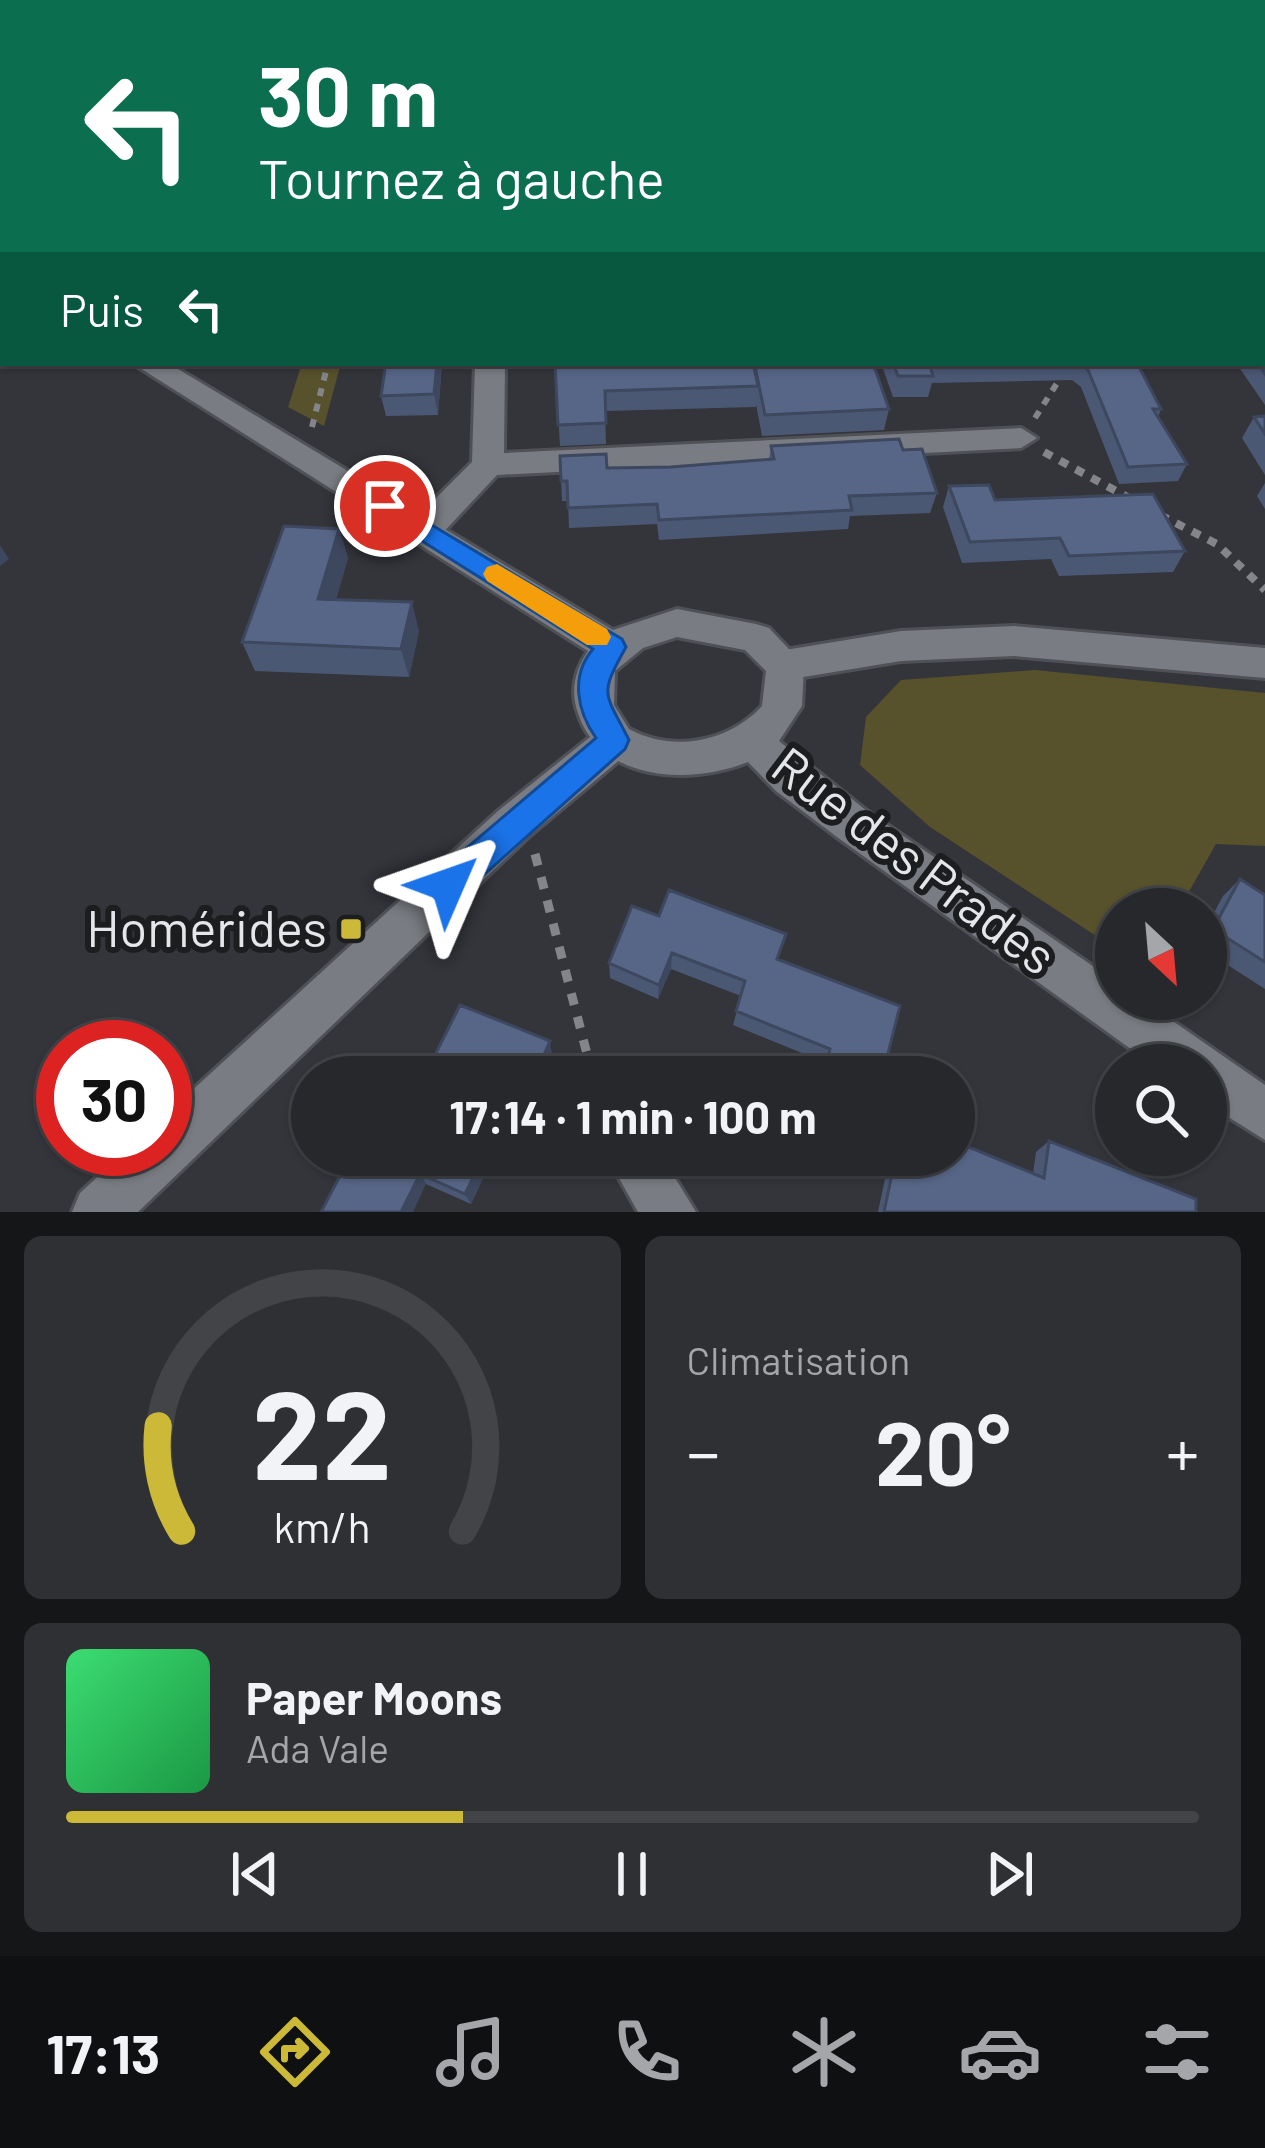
<!DOCTYPE html>
<html lang="fr">
<meta charset="utf-8">
<style>
body{margin:0;font-family:Barlow,sans-serif;background:#2e3034;color:#f1f3f6;height:100vh;display:flex;flex-direction:column;font-size:45px;white-space:nowrap}
*{box-sizing:border-box;margin:0}
p{font-size:39px;color:#a4a6a9}
.icon{flex:none;width:66px;height:66px;fill:none;stroke:currentColor;stroke-width:2;stroke-linecap:round;stroke-linejoin:round}
.map{position:relative;height:1212px;overflow:hidden}
.panel{display:flex;flex-direction:column;gap:24px;padding:24px;background:#151618;flex:1}
.panel>*{flex:none}
.top-card{position:absolute;left:0px;top:0px;width:1266px;height:366px;box-shadow:0 3px 9px #0004,0 0 0 3px #424448;background:#0b6e4f;color:#fff;overflow:hidden}
.needle{width:78px;rotate:154deg}
.controls{position:absolute;left:1095px;top:888px;display:grid;gap:24px}
.controls a{display:grid;place-items:center;width:132px;height:132px;border-radius:50%;background:#26282c;box-shadow:0 3px 9px #0004,0 0 0 3px #424448;font-size:60px}
.speed{position:absolute;left:36px;top:1020px;display:flex;gap:24px;font-size:60px;font-weight:700;text-align:center}
.speed>*{display:grid;place-content:center;width:156px;height:156px;border-radius:50%;background:#26282c;box-shadow:0 3px 9px #0004,0 0 0 3px #424448;line-height:1}
.speed .limit{border:18px solid #d22;background:#fff;color:#111}
.pin{position:absolute;display:grid;place-items:center;width:102px;height:102px;color:#fff;margin:-51px;border:6px solid #fff;border-radius:50%;box-shadow:0 3px 12px #0007}
.me{position:absolute;width:132px;margin:-66px;rotate:47deg;stroke-linejoin:round;filter:drop-shadow(0 0 9px #0008)}
.turn{display:flex;align-items:center;gap:42px;height:252px;padding:0 60px;font-size:54px}
.turn .icon{width:156px;height:156px;stroke-width:2.5}
.turn b{display:block;font-size:84px;line-height:102px}
.then{display:flex;align-items:center;height:114px;padding:0 60px;background:#0003;gap:24px;font-size:45px}
.big{font-size:90px;font-weight:700;line-height:1.1}
.panel .widget{flex:1;display:flex;flex-direction:column;justify-content:center;gap:18px;min-width:0;padding:0 42px;border-radius:18px;background:#2e3034}
.panel .dial{align-items:center;gap:0}
.dial svg{height:312px;overflow:visible;fill:none;stroke:#424448;stroke-width:7;stroke-linecap:round;text-anchor:middle}
.dial text{fill:#f1f3f6;stroke:none}
.song{display:flex;align-items:center;gap:36px}
.cover{width:144px;height:144px;border-radius:18px;background:linear-gradient(135deg,hsl(140 70% 55%),hsl(140 70% 35%))}
.played{height:12px;border-radius:6px;background:linear-gradient(90deg,#cdb938 35%,#424448 35%)}
.keys{display:flex;justify-content:space-around;direction:ltr}
.heat{display:flex;justify-content:space-between;align-items:center;font-size:66px;direction:ltr}
.panel .tiles{flex:1;display:grid;gap:24px;grid-template-columns:1fr 1fr}
.widget:last-child{grid-column:span 2}
.trip{position:absolute;left:291px;top:1056px;width:684px;height:120px;border-radius:60px;background:#26282c;box-shadow:0 3px 9px #0004,0 0 0 3px #424448;font-weight:700;line-height:120px;text-align:center}
.menu{display:flex;height:192px;justify-content:space-around;align-items:center;background:#0f1012;color:#a4a6a9}
.menu .icon{width:84px;height:84px}
.menu .on{color:#cdb938}
.menu b{font-size:54px;color:#f1f3f6}
.map>svg:first-child{display:block}
.green{fill:#57512c}
.lines{fill:none;stroke-linecap:round;stroke-linejoin:round}
.minor-casing{stroke:#505156;stroke-width:6}
.tertiary-casing{stroke:#505156;stroke-width:6}
.path-far3{stroke:#83858a;stroke-width:4.5;stroke-dasharray:6 6;stroke-linecap:butt}
.path-far2{stroke:#83858a;stroke-width:6;stroke-dasharray:8 8;stroke-linecap:butt}
.path-far1{stroke:#83858a;stroke-width:8;stroke-dasharray:9 9;stroke-linecap:butt}
.path{stroke:#83858a;stroke-width:9;stroke-dasharray:12 12;stroke-linecap:butt}
.minor{fill:#797c82;fill-rule:evenodd}
.tertiary{fill:#797c82;fill-rule:evenodd}
.wall{fill:#4b5874}
.shaded-wall{fill:#3d475e}
.building{fill:#576687;stroke:#3d475e;stroke-width:3}
.route{fill:#1a73e8;stroke:#114b97;stroke-width:3}
.slow{fill:#f59e0b}
.poi-dot{fill:#cdb938;stroke:#1c1d1f;stroke-width:4.5}
.labels{text-anchor:middle;stroke-width:12;stroke-linejoin:round;paint-order:stroke}
.near-street-label{font-size:51px;fill:#e5e6ea;stroke:#1c1d1f}
.near-poi-label{font-size:51px;fill:#e5e6ea;stroke:#1c1d1f;text-anchor:end}
</style>
<div class="map">
<svg width="1265" height="1212" viewBox="0 0 1265 1212">
<rect width="100%" height="100%" fill="#33353b"/>
<path class="green" d="M302,363H341L324,426L288,407Z
M1035,670L1265,693V846L1216,844L1179,909H1116V949L930,827L860,765L866,717L901,680Z"/>
<g class="lines">
<g class="minor-casing">
<path id="minor" d="M265,0H283L285,3H267Z
M826,0H848L850,3H828Z
M475,363H505L504,453L1021,428L1037,438L1021,448L497,475L437,539H413L408,530L413,521L472,462Z
M1014,626L1265,648V678L1014,656L901,661L785,680L772,676L766,665L772,654L785,650L901,631Z
M614,724L628,729L634,741L628,753L528,837L138,1212H72L80,1193L128,1149H165V1115L498,811L600,729Z
M622,1155H661L696,1212H638L615,1171Z"/>
</g>
<g class="tertiary-casing">
<path id="tertiary" d="M0,269L3,270V286L0,285Z
M132,363H168L613,630L677,609L756,624L769,628L804,665L802,706L779,741L867,811L1116,982V999H1141L1265,1085V1140L1206,1103V1065H1153L837,837L776,791L748,762C691,785 600,782 578,713C570,691 575,670 588,651ZM677,637L745,650L766,671L762,706C729,742 673,753 629,729L614,705L615,671L643,648Z"/>
</g>
<path class="path-far3" d="M1027,3L1049,0"/>
<path class="path-far2" d="M1035,418L1061,377L1058,363
M312,427L328,363"/>
<path class="path-far1" d="M1044,452L1131,499
M1160,515L1217,544L1265,590"/>
<path class="path" d="M535,854L593,1077"/>
<use href="#minor" class="minor"/>
<use href="#tertiary" class="tertiary"/>
</g>
<path class="wall" d="M881,0H957L958,3H887Z
M1111,0H1265V196H1263V3H1112Z
M1265,266V405L1236,363H1263Z
M372,363H442L438,415L386,416L381,396L385,368H374Z
M555,363L754,369L889,409L884,430L762,436L756,404V407L605,411L606,444L560,446Z
M881,363H1144L1141,370L1161,409L1158,417L1187,464L1178,481L1119,484L1081,387L1072,380L932,383L928,397H893Z
M1265,416V475L1242,438L1254,417Z
M771,446L903,450L937,493L930,513L850,516L848,529L659,540L657,524L569,528L568,501H562L560,456L607,468L671,467L769,459Z
M1265,483V509L1257,496Z
M949,486L995,500L1185,551L1173,572L1059,576L1051,559L962,563L943,507Z
M339,529L348,558L336,599L419,631L409,677L255,671L242,642Z
M1240,879L1265,894V989L1206,951V927L1223,896Z
M632,906L778,960L882,1077H820L824,1062L733,1025L741,996L671,969L658,999L610,978L609,963Z
M1049,1141L1196,1212H878L890,1155H954L1033,1174L1036,1152Z
M351,1155L472,1157L481,1162L486,1172L471,1204L426,1184Z"/>
<path class="shaded-wall" d="M3,120V139L2,140L0,134V122Z
M437,363H442L438,415L434,394Z
M339,529L348,558L328,628L318,599Z
M0,545L9,559L0,566Z
M412,602L419,631L409,677L401,649Z
M672,953L671,969L658,999L659,985Z
M550,1041L552,1055L543,1077H534Z
M481,1162L486,1172L471,1204L465,1194Z
M420,1174L426,1184L413,1212H401Z"/>
<path class="building" d="M0,0H240L241,3H3V120L0,122Z
M310,0H617L615,3H312Z
M744,0H801L802,3H745Z
M902,0H957L958,3H907Z
M1123,0H1265V182H1263V3H1125Z
M1263,266H1265V374L1258,363H1263Z
M386,363H437L434,394L381,396Z
M555,363H753L758,386L605,391L606,423L558,425Z
M828,363H873L889,409L765,415L755,366Z
M893,363H929L933,376H898Z
M933,363H1056L934,366Z
M1080,363H1142L1138,365L1161,409H1153L1187,464L1128,467L1088,370Z
M1265,416V434L1254,417Z
M899,439L903,450L922,449L937,493L849,496L852,510L659,520L657,504L568,508L567,481H561L560,456L606,454L607,468L671,467L774,459L771,446Z
M989,485L995,500L1153,494L1185,551L1069,556L1060,538L970,542L949,486Z
M284,526L339,529L318,599L412,602L401,649L242,642Z
M1240,879L1265,895V962L1213,929Z
M669,890L786,934L777,959L900,1006L882,1077H823L830,1049L736,1011L745,981L672,953L659,985L609,963L632,906L659,916Z
M460,1005L550,1041L534,1077H424Z
M954,1141L1044,1178L1049,1141L1196,1199V1212H884L896,1155H954Z
M351,1155H467L481,1162L465,1194L420,1174L401,1212H321Z"/>
<path class="route" d="M385,497L622,639L626,647C598,697 605,692 629,740L625,749L460,896L448,901L436,896L432,885L436,874L596,738C577,711 570,676 593,649L376,512L372,506Z"/>
<path class="slow" d="M497,564L607,629L611,637L607,645H587L487,581L483,574L487,567Z"/>
<rect class="poi-dot" x="339" y="917" width="24" height="24" rx="6"/>
<g class="labels">
<g class="near-street-label">
<text transform="translate(914 861) rotate(37)" y="18">Rue des Prades</text>
</g>
<g class="near-poi-label">
<text x="327" y="947">Homérides</text>
</g>
</g>
</svg>
<div class="controls">
<a><svg class="needle" viewBox="-14 -14 28 28"><path d="M0-13l5 13h-10z" fill="#e53935"/><path d="M0 13l5-13h-10z" fill="#a4a6a9"/></svg></a>
<a><svg class="icon" aria-label="search" viewBox="0 0 24 24"><circle cx="10" cy="10" r="6"/><path d="M15 15l6 6"/></svg></a>
</div>
<div class="speed"><div class="limit">30</div></div>
<div class="pin" style="left:385px;top:506px;background:#d93025"><svg class="icon" aria-label="arrive" viewBox="0 0 24 24"><path d="M6 21V4h12l-3 4 3 4H6"/></svg></div>
<svg class="me" style="left:448px;top:885px" viewBox="-20 -20 40 40"><path d="M0-17L14 15 0 8-14 15z" fill="#1a73e8" stroke="#fff" stroke-width="4"/></svg>
<div class="trip">17:14 · 1 min · 100 m</div>
<div class="top-card">
<div class="turn"><svg class="icon" aria-label="left" viewBox="0 0 24 24"><path d="M17 20v-9H6M10 6l-5 5 5 5"/></svg><div><b>30 m</b>Tournez à gauche</div></div>
<div class="then">Puis<svg class="icon" aria-label="left" viewBox="0 0 24 24"><path d="M17 20v-9H6M10 6l-5 5 5 5"/></svg></div>
</div>
</div>
<section class="panel">
<div class="tiles">
<div class="widget dial"><svg viewBox="0 0 100 80">
<path d="M14 69A42 42 0 1 1 86 69"/>
<path d="M14 69A42 42 0 0 1 8 42" stroke="#cdb938"/>
<text x="50" y="56" font-size="32" font-weight="700">22</text>
<text x="50" y="72" font-size="11">km/h</text>
</svg></div>
<div class="widget"><p>Climatisation</p>
<div class="heat"><a>−</a><b class="big">20°</b><a>+</a></div>
</div>
<div class="widget">
<div class="song"><i class="cover"></i><div><b>Paper Moons</b><p>Ada Vale</p></div></div>
<div class="played"></div>
<div class="keys"><svg class="icon" aria-label="previous" viewBox="0 0 24 24"><path d="M18 5L8 12l10 7zM5 5v14"/></svg><svg class="icon" aria-label="pause" viewBox="0 0 24 24"><path d="M8 5v14M16 5v14"/></svg><svg class="icon" aria-label="next" viewBox="0 0 24 24"><path d="M6 5l10 7-10 7zM19 5v14"/></svg></div>
</div>
</div>
</section>
<nav class="menu">
<b>17:13</b>
<svg class="icon on" aria-label="directions" viewBox="0 0 24 24"><path d="M12 3l9 9-9 9-9-9zM9 14v-3h6M13 9l2 2-2 2"/></svg>
<svg class="icon" aria-label="music" viewBox="0 0 24 24"><path d="M9 18V5l10-2v13"/><circle cx="6" cy="18" r="3"/><circle cx="16" cy="16" r="3"/></svg>
<svg class="icon" aria-label="phone" viewBox="0 0 24 24"><path d="M5 4h4l2 5-3 2q2 4 5 5l2-3 5 2v4C11 20 4 13 5 4z"/></svg>
<svg class="icon" aria-label="climate" viewBox="0 0 24 24"><path d="M12 3v18M4 7l16 10M4 17L20 7"/></svg>
<svg class="icon" aria-label="car" viewBox="0 0 24 24"><path d="M5 17H2v-5l4-1 3-4h7l3 4 3 1v5h-3M9 17h6M6 11h13"/><circle cx="7" cy="17" r="2"/><circle cx="17" cy="17" r="2"/></svg>
<svg class="icon" aria-label="filters" viewBox="0 0 24 24"><path d="M4 7h16M4 17h16"/><circle cx="9" cy="7" r="2"/><circle cx="15" cy="17" r="2"/></svg>
</nav>
